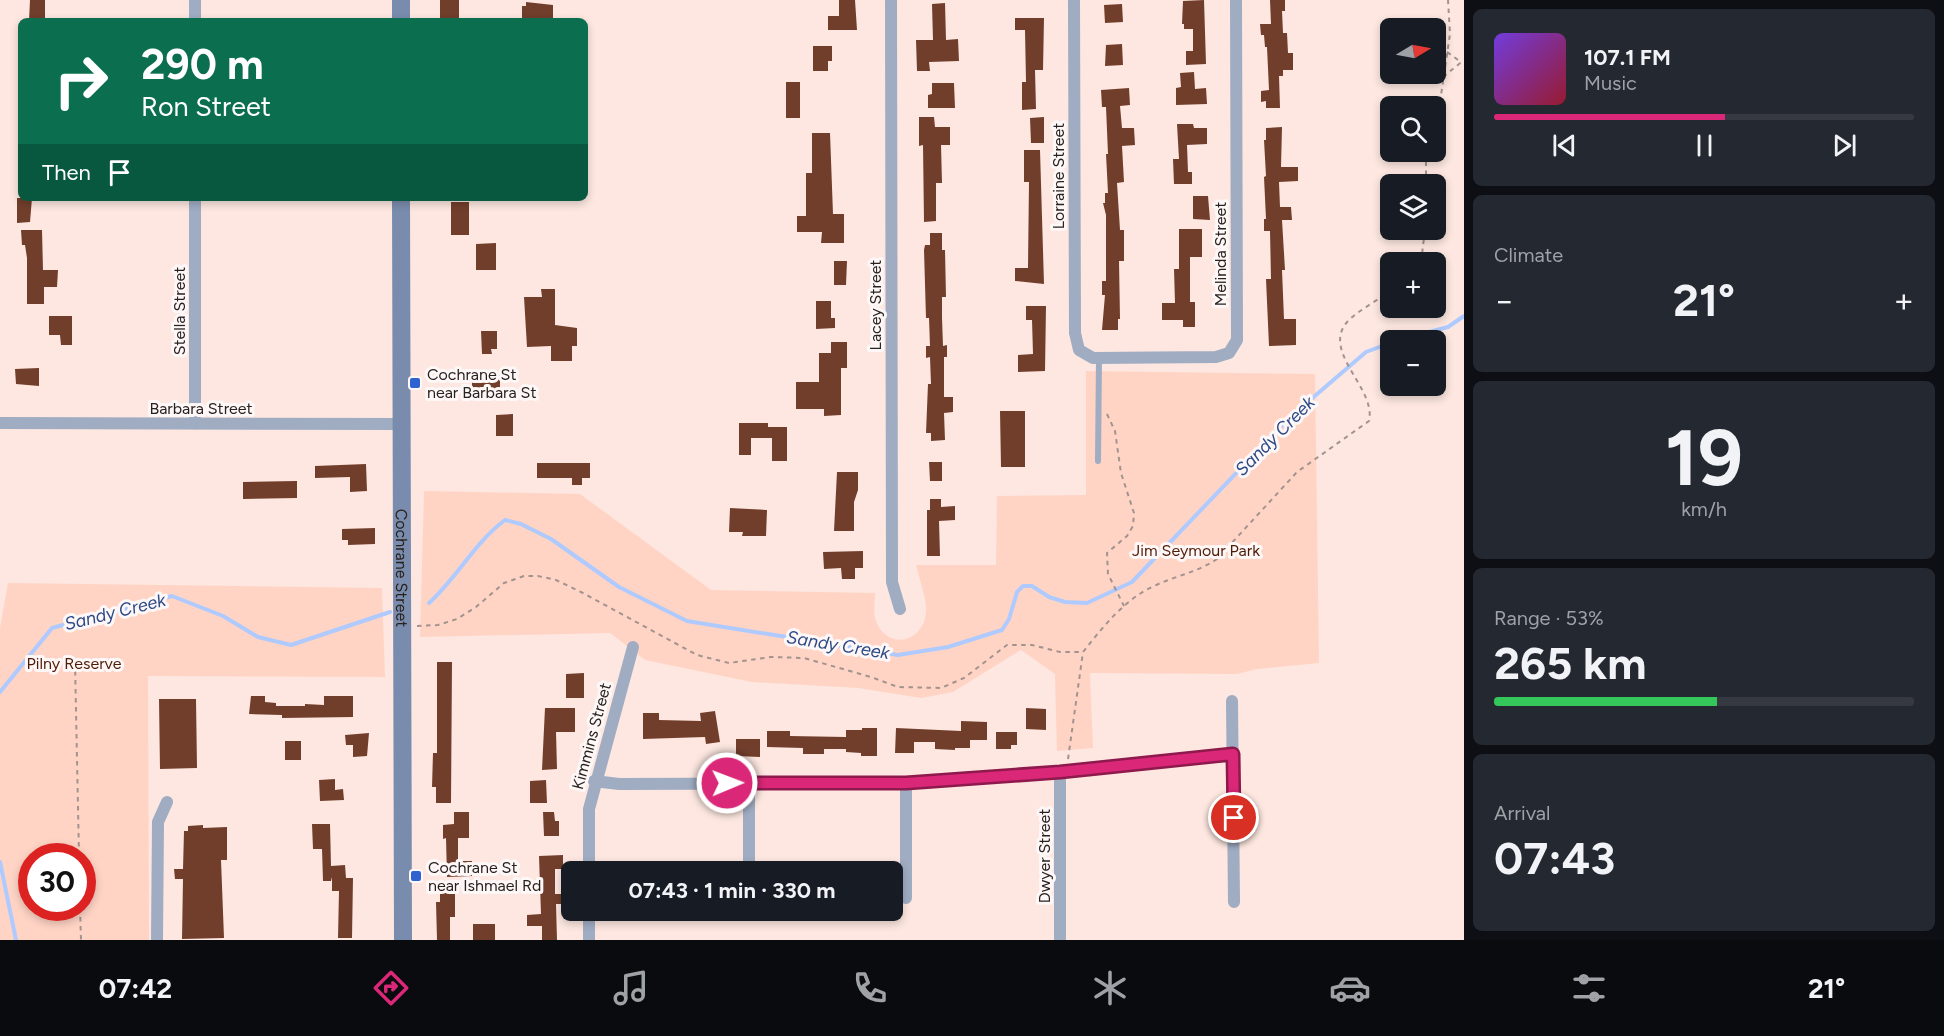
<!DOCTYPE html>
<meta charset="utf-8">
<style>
body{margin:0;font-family:Figtree,sans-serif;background:#242831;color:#f1f3f6;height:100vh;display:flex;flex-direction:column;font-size:22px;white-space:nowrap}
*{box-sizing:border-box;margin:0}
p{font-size:20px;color:#9ea1a6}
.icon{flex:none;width:33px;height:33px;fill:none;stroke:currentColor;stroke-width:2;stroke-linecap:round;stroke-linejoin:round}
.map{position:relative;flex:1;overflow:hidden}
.drawer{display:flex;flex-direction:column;gap:9px;padding:9px;background:#0d0f14;width:480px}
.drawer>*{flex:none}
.banner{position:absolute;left:18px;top:18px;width:570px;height:183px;border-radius:9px;box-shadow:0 3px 9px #0003;background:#0b6e4f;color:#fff;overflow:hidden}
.needle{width:39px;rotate:80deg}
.controls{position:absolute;left:1380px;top:18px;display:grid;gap:12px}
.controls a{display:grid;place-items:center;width:66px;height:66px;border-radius:9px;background:#171b24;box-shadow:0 3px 9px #0003;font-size:30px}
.speed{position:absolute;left:18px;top:843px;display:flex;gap:12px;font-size:30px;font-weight:700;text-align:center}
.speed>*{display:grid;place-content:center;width:78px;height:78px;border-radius:50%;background:#171b24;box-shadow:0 3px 9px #0003;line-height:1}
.speed .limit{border:9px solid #d22;background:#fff;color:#111}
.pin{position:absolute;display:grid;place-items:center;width:51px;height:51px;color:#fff;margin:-26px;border:3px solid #fff;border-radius:50%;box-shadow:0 2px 6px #0007}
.me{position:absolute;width:66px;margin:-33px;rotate:89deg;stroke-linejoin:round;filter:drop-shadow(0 0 4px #0008)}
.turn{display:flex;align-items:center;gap:21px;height:126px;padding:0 24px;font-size:27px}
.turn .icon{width:78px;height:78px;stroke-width:2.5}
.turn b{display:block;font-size:42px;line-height:51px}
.then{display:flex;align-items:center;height:57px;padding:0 24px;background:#0003;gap:12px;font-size:22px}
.big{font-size:45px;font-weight:700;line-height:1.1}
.drawer .widget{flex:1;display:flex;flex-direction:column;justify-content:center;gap:9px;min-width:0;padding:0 21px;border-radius:9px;background:#242831}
.drawer .dial{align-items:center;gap:0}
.dial b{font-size:78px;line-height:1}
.song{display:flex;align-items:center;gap:18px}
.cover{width:72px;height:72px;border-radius:9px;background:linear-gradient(135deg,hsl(260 70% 55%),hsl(350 70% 35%))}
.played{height:6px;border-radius:3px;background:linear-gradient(90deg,#db2777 55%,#363941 55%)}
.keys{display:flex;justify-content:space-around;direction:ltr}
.heat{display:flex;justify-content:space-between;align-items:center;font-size:33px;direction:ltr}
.charge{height:9px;border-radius:4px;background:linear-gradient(90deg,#34c759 53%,#363941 0)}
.trip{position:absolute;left:561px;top:861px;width:342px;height:60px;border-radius:9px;background:#171b24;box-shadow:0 3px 9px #0003;font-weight:700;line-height:60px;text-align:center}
.dock{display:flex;height:96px;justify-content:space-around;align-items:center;background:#090b0e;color:#9ea1a6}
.dock .icon{width:42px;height:42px}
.dock .current{color:#db2777}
.dock b{font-size:27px;color:#f1f3f6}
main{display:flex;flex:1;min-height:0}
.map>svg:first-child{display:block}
.green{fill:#ffd4c5;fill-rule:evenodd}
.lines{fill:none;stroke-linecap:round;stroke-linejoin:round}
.stream{stroke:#aecafe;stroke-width:4}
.building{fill:#723e2c}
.path{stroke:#a3938e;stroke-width:2;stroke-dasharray:4.5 4.5;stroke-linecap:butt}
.lane{stroke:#9facc2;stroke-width:6}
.street{stroke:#9facc2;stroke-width:12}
.secondary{stroke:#7a8cad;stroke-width:18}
.route-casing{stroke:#8e194d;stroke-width:15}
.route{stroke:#db2777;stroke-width:10}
.poi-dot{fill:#2d62d0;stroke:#fdf8f7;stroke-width:2}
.labels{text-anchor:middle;stroke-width:6;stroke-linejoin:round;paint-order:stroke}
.street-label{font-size:16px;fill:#29211e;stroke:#fdf8f7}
.poi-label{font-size:16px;fill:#29211e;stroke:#fdf8f7;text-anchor:start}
.park-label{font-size:16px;fill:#511a05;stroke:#fdf8f7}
.water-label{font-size:18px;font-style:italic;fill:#2c4a88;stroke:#fdf8f7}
</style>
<main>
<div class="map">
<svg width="1464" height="940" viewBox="0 0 1464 940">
<rect width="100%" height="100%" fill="#fde7e0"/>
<path class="green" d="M1086,371L1315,374L1319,663L1257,669L1237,674L1090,673L1093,748L1057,751L1055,674L1021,650L953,692L921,698L858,688L752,682L645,660L610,633L420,637L424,491L580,494L711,590L875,593C875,602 873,614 876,621C888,653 928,641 926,607C925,594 919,578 916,565H996L997,496L1086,495Z
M8,583L382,588L385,677L148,676L149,940H0V628ZM32,856H82V908H32Z"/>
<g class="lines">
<path class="stream" d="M1399,340L1448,327L1464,316
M429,603C457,578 475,542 505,520L521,524L551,539L619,587L687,621L898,655L948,647L1002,630L1009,619L1017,592L1023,586H1032L1049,597L1065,602L1087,603L1132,582L1288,419L1366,352L1390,343
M0,692L52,628L172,596L223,616L258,637L291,645L390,612
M0,862L16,940"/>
</g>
<path class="building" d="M30,0H45V21H29Z
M440,0H459V18H440Z
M839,0H855L857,30H828V16H839Z
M1204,0L1206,64L1186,65V51H1193V29H1184V24H1182L1183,1Z
M1270,0H1285V11H1282L1283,33H1287L1288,53H1293V70H1283V76H1279L1280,108H1266V101L1261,102V91L1269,90L1267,47H1265L1264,35H1261L1260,24H1271Z
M526,2L553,5V18L522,19V6H526Z
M945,3L946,40L958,39L959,61L929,62L930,71H917L916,40H933L932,4Z
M1122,4L1123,22L1105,23L1104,5Z
M1015,18H1044L1043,70H1035L1036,109L1022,110V82H1026L1025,30H1015Z
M1122,44L1123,65L1105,66L1106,45Z
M813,46H832V61H828V71H813Z
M1194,72L1195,89L1206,88L1207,104L1176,105V88L1181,87L1180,73Z
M786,82H800V118H786Z
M932,83H954L955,108H928V95L932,94Z
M1129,88L1130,105L1120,106L1122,128H1134L1135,145L1122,146L1124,182L1117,183L1120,230H1124V261H1119L1120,319H1118V330H1102L1105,295H1102V281H1106V215L1103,203H1105V193H1108L1106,154H1108L1106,107H1102L1101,90Z
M919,117H934L935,127H950V145H941L942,183H936V221L924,222L923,145L919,146Z
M1044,117V143H1031L1030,118Z
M1177,124H1193L1194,128H1207V144L1187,145L1188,172H1192V184H1174L1173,159H1179Z
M1282,127L1281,167H1298V181L1279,182L1280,207H1291L1292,220H1282L1285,270H1282L1284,319H1296V345L1269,346L1266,279H1271L1270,231H1264V219H1266L1264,177L1266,176L1264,140H1266V128Z
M812,133H830L833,214H844V243H821L822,232H797V216H806V173H812Z
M1024,150H1040L1044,284L1015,281V268H1028L1029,182H1024Z
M1193,196H1208L1210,220L1193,219Z
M17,198H32L30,222L17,223Z
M451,202H469V235H451Z
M1179,229H1202V257H1190V302H1195V327H1183V320H1162V303H1175L1174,269H1179Z
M21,230H42L43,270H58L57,287H44V304H27V258L25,245H22Z
M930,233H942V250H945L946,297H942V318L943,346L947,345V357H944V397H953V412L944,413L945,440L931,441V433H926L928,384H931L930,357L926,358V346H930L929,318H926L924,250L925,245H930Z
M496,243V270H476V244Z
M834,261H847L846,285H834Z
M541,289H555V325L577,328V346H572V361H551V346L527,347L524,297H542Z
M816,301H831V318H835V328L816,329Z
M1026,306H1046L1045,371L1018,372V355L1033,354L1032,320H1026Z
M49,316H72V345H61L60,335H49Z
M481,331H497V349H491L492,354H482Z
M831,342H847V368H841V415L824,416V409H796V382H819V353H831Z
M39,368V386L16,384L15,369Z
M472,375H500V393H472Z
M1000,411H1025V467H1001Z
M513,414V436H496V415Z
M739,423H768V427H787V461H772V438H751V455H739Z
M929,462H942V481H930Z
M537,463H590V478H582V485H572V478H537Z
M366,464L367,491L350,492V477L315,478V466Z
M837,472H858V490L854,502V531H834Z
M297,481V498L243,499V482Z
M930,499H941V507L955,506V520L939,521L940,556H927V510H930Z
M730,508L767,510L766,536H742L743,532H729Z
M375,528V544L348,545V540H342V529Z
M863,551V568H855V579H842L841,568L824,569L823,552Z
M437,662H452L451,803H436V787H432L433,753H437Z
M584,673V698H566V674Z
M251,696H265V702L276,703V706H305V704L324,705V696H353V717L282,718V715L249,714Z
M159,699H196L197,768L160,769Z
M545,708H575V732H556L557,769L542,770Z
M1026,708L1046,709V730L1026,729Z
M715,711L720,742L706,744L705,737L643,739V713H659V720L701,721L700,713Z
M961,721L987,722V740H970V748H955V750L935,749V742H914V753H895L896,728L961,731Z
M862,728H877V756H861V753L846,752V749H824V754H803V748L767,747V731H790V736L846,737V730H862Z
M996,732H1017V745H1011V749H996Z
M369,733L367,756L353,757V745H346L345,735Z
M736,739H760V757L736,756Z
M285,741H301V760H285Z
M335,779V790L343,789L344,800L320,801L319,780Z
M546,780L547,803H530V781Z
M454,812H469V838H458V861H472V876L447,877L446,838L443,839V825L454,824Z
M543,812H554L555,821H559V836H544Z
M312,824H330L331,866L345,865L346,878H353L352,938H338L339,891H332V877L331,881H323L322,849H313Z
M203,825V828L227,827V860H221L224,938L182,939L183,879H175L174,869H183L184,831H188V826Z
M563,855V869H555V894H561V904H556L557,940H542V926H527V915L541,914L539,856Z
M440,890H455V917H450V940H437L436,902H440Z
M473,924H495V940H473Z"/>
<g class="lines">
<path class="path" d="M1447,52L1461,62
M1443,77L1464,60
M1436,129L1450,34L1448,0
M1426,184V152
M1421,262L1425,230
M1107,414L1115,431L1121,473L1134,513L1133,526L1127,536L1107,553L1108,574L1124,606
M417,626L438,625L457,619L476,607L504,583L524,576H538L556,580L581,592L697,655L729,663L771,657L804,658L871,677L898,687L941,688L964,678L1007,645H1032L1060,652H1083C1102,628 1124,600 1152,587C1174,576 1196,573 1217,559L1297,472L1369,421C1377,387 1316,349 1351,318C1363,308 1378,300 1390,291
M75,662L79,856
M1068,759L1083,652
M80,908L81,940"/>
<path class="lane" d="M1098,461L1099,358"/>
<path class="street" d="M891,0L892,582L900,609
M1074,0L1075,333L1079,350L1093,358L1216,357L1229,353L1237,340L1236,0
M195,21V0
M0,423L402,424
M195,424V198
M1232,701L1234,902
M594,781L619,784L906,783L1060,772L1233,754
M749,782V872
M906,783V898
M589,872V809L633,647
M589,910V940
M157,940L158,822L167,802
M1060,940V772"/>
<g class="secondary">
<path d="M401,21V0"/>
<path id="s1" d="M401,198L403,940"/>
</g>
</g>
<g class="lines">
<g class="route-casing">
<path id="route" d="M727,783H906L1060,772L1233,754L1234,818"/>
</g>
<use href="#route" class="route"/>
</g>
<g class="poi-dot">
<rect x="409" y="377" width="12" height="12" rx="3"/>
<rect x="410" y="870" width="12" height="12" rx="3"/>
</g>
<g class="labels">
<g class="street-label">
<text transform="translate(1058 176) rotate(-90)" y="6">Lorraine Street</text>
<text transform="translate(1220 254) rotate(-90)" y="6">Melinda Street</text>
<text transform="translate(875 305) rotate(-90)" y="6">Lacey Street</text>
<text transform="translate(179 311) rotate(-90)" y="6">Stella Street</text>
<text x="201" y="414">Barbara Street</text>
<text dy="6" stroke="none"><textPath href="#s1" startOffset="370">Cochrane Street</textPath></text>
<text transform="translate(591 736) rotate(-75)" y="6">Kimmins Street</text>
<text transform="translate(1044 856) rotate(-90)" y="6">Dwyer Street</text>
</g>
<g class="poi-label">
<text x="427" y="380">Cochrane St<tspan x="427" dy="18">near Barbara St</tspan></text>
<text x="428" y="873">Cochrane St<tspan x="428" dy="18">near Ishmael Rd</tspan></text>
</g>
<g class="park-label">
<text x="1196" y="556">Jim Seymour Park</text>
<text x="74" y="669">Pilny Reserve</text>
</g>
<g class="water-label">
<text transform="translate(1275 436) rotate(-45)" y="6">Sandy Creek</text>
<text transform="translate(115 612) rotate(-14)" y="6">Sandy Creek</text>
<text transform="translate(838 645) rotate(9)" y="6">Sandy Creek</text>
</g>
</g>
</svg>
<div class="controls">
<a><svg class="needle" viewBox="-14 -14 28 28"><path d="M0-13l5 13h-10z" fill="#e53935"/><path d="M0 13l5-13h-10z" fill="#9ea1a6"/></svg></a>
<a><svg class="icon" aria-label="search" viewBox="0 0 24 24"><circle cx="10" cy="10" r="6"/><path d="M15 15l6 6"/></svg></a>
<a><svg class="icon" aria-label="layers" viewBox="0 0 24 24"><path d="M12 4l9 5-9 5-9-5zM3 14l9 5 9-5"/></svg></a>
<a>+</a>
<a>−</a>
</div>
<div class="speed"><div class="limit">30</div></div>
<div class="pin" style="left:1234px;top:818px;background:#d93025"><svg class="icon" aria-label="arrive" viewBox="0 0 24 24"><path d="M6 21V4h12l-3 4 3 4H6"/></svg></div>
<svg class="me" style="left:727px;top:783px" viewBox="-20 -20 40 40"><circle r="17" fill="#db2777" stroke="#fff" stroke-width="3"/><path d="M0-11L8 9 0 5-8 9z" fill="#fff"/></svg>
<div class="trip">07:43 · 1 min · 330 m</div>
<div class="banner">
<div class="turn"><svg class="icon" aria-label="right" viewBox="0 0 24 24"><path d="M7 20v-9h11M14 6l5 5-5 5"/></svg><div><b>290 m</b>Ron Street</div></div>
<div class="then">Then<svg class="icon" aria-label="arrive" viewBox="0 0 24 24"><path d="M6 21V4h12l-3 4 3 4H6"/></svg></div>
</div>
</div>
<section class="drawer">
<div class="widget">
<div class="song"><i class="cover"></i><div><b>107.1 FM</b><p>Music</p></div></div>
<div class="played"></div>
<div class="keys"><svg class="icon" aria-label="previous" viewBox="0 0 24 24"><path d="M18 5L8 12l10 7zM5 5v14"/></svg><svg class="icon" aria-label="pause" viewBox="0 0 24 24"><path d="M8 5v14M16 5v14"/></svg><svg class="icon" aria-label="next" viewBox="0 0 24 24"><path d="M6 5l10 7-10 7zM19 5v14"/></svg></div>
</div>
<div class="widget"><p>Climate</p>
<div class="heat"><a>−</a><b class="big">21°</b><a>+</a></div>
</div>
<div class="widget dial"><b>19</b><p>km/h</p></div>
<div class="widget"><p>Range · 53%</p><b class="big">265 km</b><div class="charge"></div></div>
<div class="widget"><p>Arrival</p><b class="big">07:43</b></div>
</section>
</main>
<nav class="dock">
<b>07:42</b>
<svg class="icon current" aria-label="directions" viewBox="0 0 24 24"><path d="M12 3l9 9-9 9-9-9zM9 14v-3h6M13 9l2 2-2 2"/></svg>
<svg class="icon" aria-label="music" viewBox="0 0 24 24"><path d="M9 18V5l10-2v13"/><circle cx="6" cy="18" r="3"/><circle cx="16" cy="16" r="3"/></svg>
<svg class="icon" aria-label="phone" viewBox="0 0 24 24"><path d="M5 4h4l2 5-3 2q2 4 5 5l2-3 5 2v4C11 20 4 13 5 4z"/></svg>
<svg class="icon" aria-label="climate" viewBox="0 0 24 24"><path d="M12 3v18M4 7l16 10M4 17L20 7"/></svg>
<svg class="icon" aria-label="car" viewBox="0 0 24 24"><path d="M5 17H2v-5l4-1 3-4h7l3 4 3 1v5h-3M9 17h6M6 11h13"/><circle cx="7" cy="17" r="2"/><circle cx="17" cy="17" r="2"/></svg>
<svg class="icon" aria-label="filters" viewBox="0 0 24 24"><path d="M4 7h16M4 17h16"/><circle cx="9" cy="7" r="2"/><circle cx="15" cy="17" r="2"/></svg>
<b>21°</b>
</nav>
